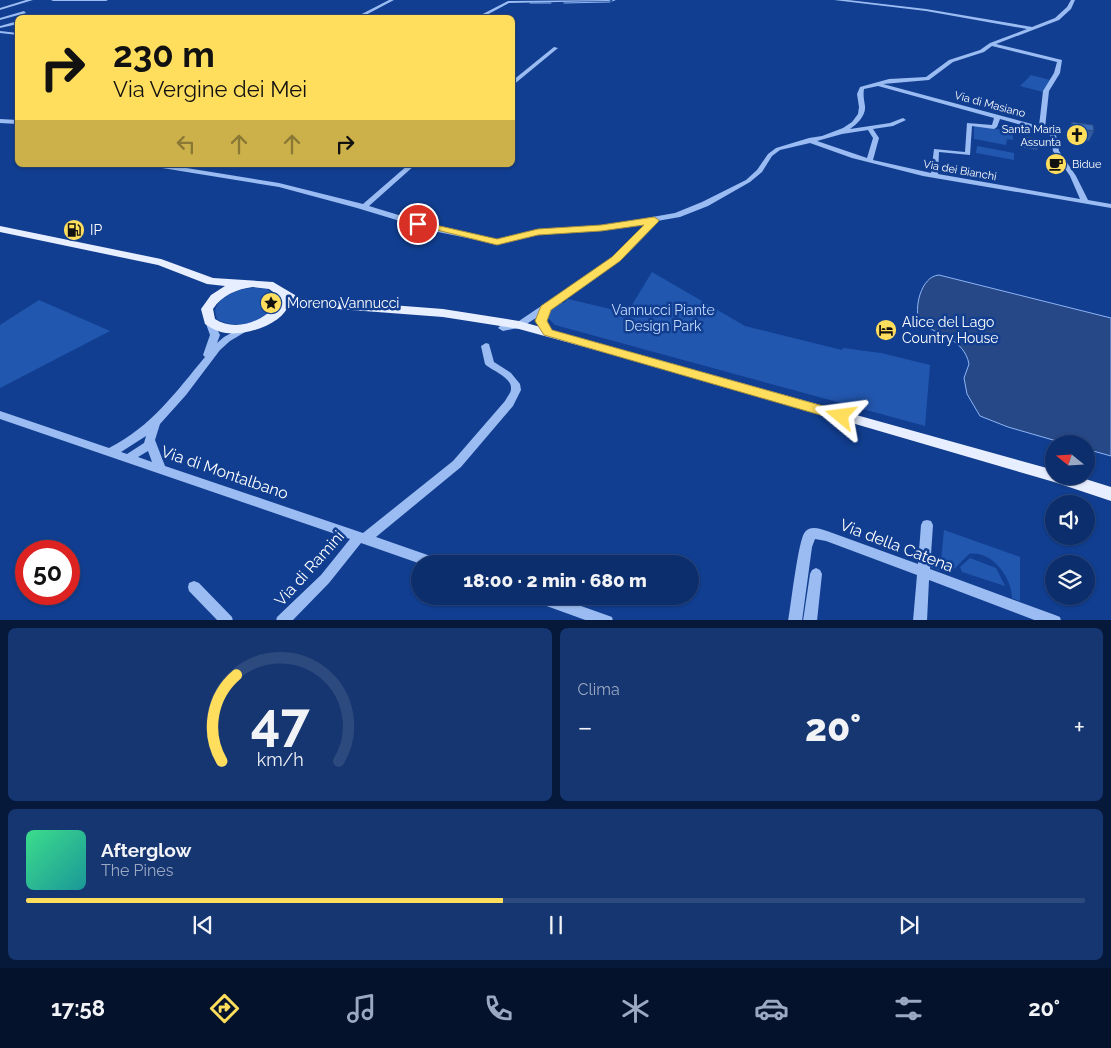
<!DOCTYPE html>
<html lang="it">
<meta charset="utf-8">
<style>
body{margin:0;font-family:Raleway,sans-serif;background:#163672;color:#f1f3f6;height:100vh;display:flex;flex-direction:column;font-size:19px;white-space:nowrap}
*{box-sizing:border-box;margin:0}
p{font-size:16px;color:#9aa8c2}
.icon{flex:none;width:28px;height:28px;fill:none;stroke:currentColor;stroke-width:2;stroke-linecap:round;stroke-linejoin:round}
.map{position:relative;height:620px;overflow:hidden}
.side{display:flex;flex-direction:column;gap:8px;padding:8px;background:#07193b;flex:1}
.side>*{flex:none}
.top-card{position:absolute;left:15px;top:15px;width:500px;height:152px;border-radius:8px;box-shadow:0 1px 4px #0004,0 0 0 1px #2d4a7f;background:#ffdd5d;color:#111;overflow:hidden}
.needle{width:32px;rotate:288deg}
.controls{position:absolute;left:1045px;top:435px;display:grid;gap:10px}
.controls a{display:grid;place-items:center;width:50px;height:50px;border-radius:50%;background:#0d2e6c;box-shadow:0 1px 4px #0004,0 0 0 1px #2d4a7f;font-size:25px}
.speed{position:absolute;left:15px;top:540px;display:flex;gap:10px;font-size:25px;font-weight:700;text-align:center}
.speed>*{display:grid;place-content:center;width:65px;height:65px;border-radius:50%;background:#0d2e6c;box-shadow:0 1px 4px #0004,0 0 0 1px #2d4a7f;line-height:1}
.speed .limit{border:8px solid #d22;background:#fff;color:#111}
.pin{position:absolute;display:grid;place-items:center;width:42px;height:42px;color:#fff;margin:-21px;border:2px solid #fff;border-radius:50%;box-shadow:0 1px 5px #0007}
.me{position:absolute;width:55px;margin:-28px;rotate:286deg;stroke-linejoin:round;filter:drop-shadow(0 0 4px #0008)}
.turn{display:flex;align-items:center;gap:18px;height:105px;padding:0 15px;font-size:22px}
.turn .icon{width:65px;height:65px;stroke-width:2.5}
.turn b{display:block;font-size:35px;line-height:42px}
.lanes{display:flex;align-items:center;height:48px;padding:0 15px;background:#0003;justify-content:center;gap:25px;direction:ltr}
.lanes .off{opacity:.35}
.big{font-size:38px;font-weight:800;line-height:1.1}
.side .widget{flex:1;display:flex;flex-direction:column;justify-content:center;gap:8px;min-width:0;padding:0 18px;border-radius:8px;background:#163672}
.side .dial{align-items:center;gap:0}
.dial svg{height:130px;overflow:visible;fill:none;stroke:#2d4a7f;stroke-width:7;stroke-linecap:round;text-anchor:middle}
.dial text{fill:#f1f3f6;stroke:none}
.song{display:flex;align-items:center;gap:15px}
.cover{width:60px;height:60px;border-radius:8px;background:linear-gradient(135deg,hsl(150 70% 55%),hsl(180 70% 35%))}
.played{height:5px;border-radius:2px;background:linear-gradient(90deg,#ffdd5d 45%,#2d4a7f 45%)}
.keys{display:flex;justify-content:space-around;direction:ltr}
.heat{display:flex;justify-content:space-between;align-items:center;font-size:28px;direction:ltr}
.side .tiles{flex:1;display:grid;gap:8px;grid-template-columns:1fr 1fr}
.widget:last-child{grid-column:span 2}
.trip{position:absolute;left:411px;top:555px;width:288px;height:50px;border-radius:25px;background:#0d2e6c;box-shadow:0 1px 4px #0004,0 0 0 1px #2d4a7f;font-weight:800;line-height:50px;text-align:center}
.dock{display:flex;height:80px;justify-content:space-around;align-items:center;background:#05122b;color:#9aa8c2}
.dock .icon{width:35px;height:35px}
.dock .on{color:#ffdd5d}
.dock b{font-size:22px;color:#f1f3f6}
.map>svg:first-child{display:block}
.green{fill:#2257af}
.water{fill:#264886;stroke:#8db5f6}
.lines{fill:none;stroke-linecap:round;stroke-linejoin:round}
.stream{stroke:#8db5f6;stroke-width:1}
.minor{fill:#9bbcf2;fill-rule:evenodd}
.major{fill:#e7eeff;fill-rule:evenodd}
.wall{fill:#315a9f}
.building{fill:#3969b9;stroke:#284a82}
.route{fill:#ffdd5d;stroke:#a6903c}
.labels{text-anchor:middle;stroke-width:5;stroke-linejoin:round;paint-order:stroke}
.far-street-label{font-size:11px;fill:#fff;stroke:#113e90}
.far-poi-label{font-size:11px;fill:#fff;stroke:#113e90;text-anchor:end}
.poi-label{font-size:14px;fill:#fff;stroke:#113e90;text-anchor:start}
.park-label{font-size:14px;fill:#c3d9fd;stroke:#113e90}
.near-street-label{font-size:16px;fill:#fff;stroke:#113e90}
</style>
<div class="map">
<svg width="1111" height="621" viewBox="0 0 1111 621">
<rect width="100%" height="100%" fill="#113e90"/>
<path class="green" d="M1031,75L1050,80L1043,92L1020,86Z
M974,125L1013,132V140L988,136L1007,139L1006,145L974,139Z
M977,146L1014,153V160L976,153Z
M652,272L745,326L842,350L843,348L881,353L930,365L925,426L555,325L548,318L549,312L561,303H564L568,299L627,313Z
M256,288L267,289L277,298C276,323 234,331 217,319L215,311C219,294 240,288 256,288Z
M39,300L110,331L0,388V325Z
M944,530L1020,557V601L1012,598C1012,578 992,550 969,554L954,569L941,565L940,571L930,567L931,558L941,561Z
M970,558L996,568L1005,586L962,572L960,567Z"/>
<path class="water" d="M939,275L1111,318V456L1086,449V444H1067L1008,427L980,416L967,394L964,378L969,364C964,339 939,335 920,323C913,309 921,276 939,275Z"/>
<g class="lines">
<path class="stream" d="M612,1L615,0
M530,3H551
M564,3L610,2"/>
<path class="minor" d="M26,0H33L0,10V8Z
M51,0H108L106,1H53Z
M389,0H394L360,18H354Z
M611,0L609,1L509,3L481,18H475L508,1Z
M834,0H848L926,9L1032,27L1055,18L1067,7L1071,0H1075L1071,9L1059,20L996,44L1062,60L1060,73L1049,91L1045,128L1051,130L1056,135L1059,151L1076,176L1088,200L1111,204V208L923,176L852,158L810,143L780,150L772,156L762,172L750,182L708,206L680,217L657,221L614,265L550,308L545,321L553,332L548,335L545,334L537,321L539,316L522,327L503,331L498,328L500,326L516,323L608,261L647,222L601,230L538,234L497,244L433,231L357,208L279,187L156,167L153,165H168L279,183L363,204L408,165H415L369,206L438,227L497,240L538,230L601,226L675,213L702,202L746,180L757,170L768,154L776,148L809,138L822,136L843,128L852,122L858,114L859,107L857,94L860,87L889,79L926,77L949,60L980,50L990,43L1027,29L926,11ZM992,46L1057,62L1054,73L1043,91L1039,126L883,84L929,80L953,62L984,52ZM878,86L994,118L992,125L967,123L965,152L934,149L931,173L873,160L879,138L873,129L893,126L906,120L903,118L890,123L850,129C857,124 866,116 865,106C864,100 863,95 864,89ZM1000,119L1047,132L1050,135L1053,151L1070,176L1080,199L938,174L939,152L970,155L972,126L994,129L997,127ZM868,130L873,138L867,158L817,141L842,134Z
M24,11L26,13L0,20V18Z
M18,21V24L0,28V26Z
M0,31L18,33V35L0,33Z
M554,47L558,48L512,86V81Z
M0,119L18,120V124L0,123Z
M209,318L213,321L220,335L217,343L224,337L244,326L247,325L252,328L230,341L220,350L186,395L160,424L155,440L165,466L363,533L453,461L505,401C507,397 511,393 511,389C512,378 494,371 487,366L485,364L481,346L486,343L489,344L494,362L511,373L520,384L521,390L513,406L461,467L376,537L442,560L444,564H421L361,543L329,583L292,621H276L277,617L321,575L350,539L0,419V411L109,448C152,426 175,393 205,357L203,355L210,335L205,321ZM146,436L144,443L127,454L121,452ZM148,451L152,462L138,457Z
M927,520L931,521L933,525L930,569L1055,615L1060,617L1061,621H1037L929,580L927,621H913L917,575L826,541L815,539L812,547L802,621H788C791,606 798,540 805,532C811,525 820,529 827,531L918,564L921,525L923,521Z
M816,568L820,570L822,574L817,621H803L810,574L812,570Z
M194,581L199,583L232,617L233,621H218L189,591L188,587L189,583Z
M529,596H553L612,617L613,621H588L530,600Z"/>
<path class="major" d="M0,226L161,259L213,278L273,282L300,298L443,309L519,321L1054,470V476H1076L1111,487V501L1054,482L694,377L519,329L443,317L298,306L289,302C286,324 245,336 226,333C218,332 211,328 205,324L201,309L211,295L225,286L207,284L158,265L0,232ZM253,287L269,289L276,294L277,305C262,322 235,332 215,319L213,309C222,295 237,289 253,287Z"/>
</g>
<path class="wall" d="M1072,122L1094,131L1089,141L1082,140L1081,142L1069,140L1068,132Z
M1026,137L1039,145L1037,150L1024,148V142Z"/>
<path class="building" d="M1072,122L1093,125L1094,131L1085,130L1086,132L1073,130Z
M1026,137L1039,139V145L1027,143Z"/>
<path class="route" d="M654,217L659,220L658,222L620,261L551,310L547,321L552,330L841,411L846,412L848,416L846,419L841,421L544,335L535,321L541,306L612,257L644,225L601,231L538,235L497,245L413,224L418,221L497,239L538,229L601,225Z"/>
<defs>
<g id="church-disc" transform="scale(1.125)"><circle r="9.5" fill="#ffdd5d" stroke="#113e90"/><path d="M-1.2-6h2.4v3.5h3.3v2.4h-3.3V6h-2.4V-.1h-3.3v-2.4h3.3Z" fill="#111"/></g>
<g id="cafe-disc" transform="scale(1.125)"><circle r="9.5" fill="#ffdd5d" stroke="#113e90"/><path d="M-5.5-4.5H6V0H3Q3 3.5 0 3.5H-2.5Q-5.5 3.5-5.5 0ZM3-3.2v2h1.7v-2ZM-6 4.5H4V6H-6Z" fill="#111"/></g>
<g id="fuel-disc" transform="scale(1.125)"><circle r="9.5" fill="#ffdd5d" stroke="#113e90"/><path d="M-5.5-6h7V0h2V4h1.3V-2.5L3-4.5l.8-.8L6-3V5H2.5V1h-1V6h-7ZM-4.2-4.7v3.2H.2V-4.7Z" fill="#111"/></g>
<g id="sight-disc" transform="scale(1.125)"><circle r="9.5" fill="#ffdd5d" stroke="#113e90"/><path d="M0-6L1.8-2.2L6-1.7L2.9 1.2L3.7 5.4L0 3.3L-3.7 5.4L-2.9 1.2L-6-1.7L-1.8-2.2Z" fill="#111"/></g>
<g id="hotel-disc" transform="scale(1.125)"><circle r="9.5" fill="#ffdd5d" stroke="#113e90"/><path d="M-6-4.5h1.5V1H6V5H4.5V3h-9V5H-6ZM-4 0a1.8 1.8 0 1 1 3.6 0ZM.5 0V-2.5h3Q6-2.5 6 0Z" fill="#111"/></g>
</defs>
<g fill-rule="evenodd">
<use href="#church-disc" x="1077" y="135"/>
<use href="#cafe-disc" x="1056" y="164"/>
<use href="#fuel-disc" x="74" y="230"/>
<use href="#sight-disc" x="271" y="303"/>
<use href="#hotel-disc" x="886" y="330"/>
</g>
<g class="labels">
<g class="far-street-label">
<text transform="translate(990 104) rotate(15)" y="4">Via di Masiano</text>
<text transform="translate(960 170) rotate(10)" y="4">Via dei Bianchi</text>
</g>
<g class="far-poi-label">
<text x="1061" y="133">Santa Maria<tspan x="1061" dy="13">Assunta</tspan></text>
<text x="1072" y="168" text-anchor="start">Bidue</text>
</g>
<g class="poi-label">
<text x="90" y="235">IP</text>
<text x="287" y="308">Moreno Vannucci</text>
<text x="902" y="327">Alice del Lago<tspan x="902" dy="16">Country House</tspan></text>
</g>
<g class="park-label">
<text x="663" y="315">Vannucci Piante<tspan x="663" dy="16">Design Park</tspan></text>
</g>
<g class="near-street-label">
<text transform="translate(225 472) rotate(19)" y="6">Via di Montalbano</text>
<text transform="translate(897 545) rotate(21)" y="6">Via della Catena</text>
<text transform="translate(309 568) rotate(-48)" y="6">Via di Ramini</text>
</g>
</g>
</svg>
<div class="controls">
<a><svg class="needle" viewBox="-14 -14 28 28"><path d="M0-13l5 13h-10z" fill="#e53935"/><path d="M0 13l5-13h-10z" fill="#9aa8c2"/></svg></a>
<a><svg class="icon" aria-label="sound" viewBox="0 0 24 24"><path d="M4 9h4l5-4v14l-5-4H4zM17 9q2 3 0 6"/></svg></a>
<a><svg class="icon" aria-label="layers" viewBox="0 0 24 24"><path d="M12 4l9 5-9 5-9-5zM3 14l9 5 9-5"/></svg></a>
</div>
<div class="speed"><div class="limit">50</div></div>
<div class="pin" style="left:418px;top:224px;background:#d93025"><svg class="icon" aria-label="arrive" viewBox="0 0 24 24"><path d="M6 21V4h12l-3 4 3 4H6"/></svg></div>
<svg class="me" style="left:841px;top:416px" viewBox="-20 -20 40 40"><path d="M0-17L14 15 0 8-14 15z" fill="#ffdd5d" stroke="#fff" stroke-width="4"/></svg>
<div class="trip">18:00 · 2 min · 680 m</div>
<div class="top-card">
<div class="turn"><svg class="icon" aria-label="right" viewBox="0 0 24 24"><path d="M7 20v-9h11M14 6l5 5-5 5"/></svg><div><b>230 m</b>Via Vergine dei Mei</div></div>
<div class="lanes"><svg class="icon off" aria-label="left" viewBox="0 0 24 24"><path d="M17 20v-9H6M10 6l-5 5 5 5"/></svg><svg class="icon off" aria-label="ahead" viewBox="0 0 24 24"><path d="M12 20V5M6 11l6-6 6 6"/></svg><svg class="icon off" aria-label="ahead" viewBox="0 0 24 24"><path d="M12 20V5M6 11l6-6 6 6"/></svg><svg class="icon" aria-label="right" viewBox="0 0 24 24"><path d="M7 20v-9h11M14 6l5 5-5 5"/></svg></div>
</div>
</div>
<section class="side">
<div class="tiles">
<div class="widget dial"><svg viewBox="0 0 100 80">
<path d="M14 69A42 42 0 1 1 86 69"/>
<path d="M14 69A42 42 0 0 1 23 16" stroke="#ffdd5d"/>
<text x="50" y="56" font-size="32" font-weight="700">47</text>
<text x="50" y="72" font-size="11">km/h</text>
</svg></div>
<div class="widget"><p>Clima</p>
<div class="heat"><a>−</a><b class="big">20°</b><a>+</a></div>
</div>
<div class="widget">
<div class="song"><i class="cover"></i><div><b>Afterglow</b><p>The Pines</p></div></div>
<div class="played"></div>
<div class="keys"><svg class="icon" aria-label="previous" viewBox="0 0 24 24"><path d="M18 5L8 12l10 7zM5 5v14"/></svg><svg class="icon" aria-label="pause" viewBox="0 0 24 24"><path d="M8 5v14M16 5v14"/></svg><svg class="icon" aria-label="next" viewBox="0 0 24 24"><path d="M6 5l10 7-10 7zM19 5v14"/></svg></div>
</div>
</div>
</section>
<nav class="dock">
<b>17:58</b>
<svg class="icon on" aria-label="directions" viewBox="0 0 24 24"><path d="M12 3l9 9-9 9-9-9zM9 14v-3h6M13 9l2 2-2 2"/></svg>
<svg class="icon" aria-label="music" viewBox="0 0 24 24"><path d="M9 18V5l10-2v13"/><circle cx="6" cy="18" r="3"/><circle cx="16" cy="16" r="3"/></svg>
<svg class="icon" aria-label="phone" viewBox="0 0 24 24"><path d="M5 4h4l2 5-3 2q2 4 5 5l2-3 5 2v4C11 20 4 13 5 4z"/></svg>
<svg class="icon" aria-label="climate" viewBox="0 0 24 24"><path d="M12 3v18M4 7l16 10M4 17L20 7"/></svg>
<svg class="icon" aria-label="car" viewBox="0 0 24 24"><path d="M5 17H2v-5l4-1 3-4h7l3 4 3 1v5h-3M9 17h6M6 11h13"/><circle cx="7" cy="17" r="2"/><circle cx="17" cy="17" r="2"/></svg>
<svg class="icon" aria-label="filters" viewBox="0 0 24 24"><path d="M4 7h16M4 17h16"/><circle cx="9" cy="7" r="2"/><circle cx="15" cy="17" r="2"/></svg>
<b>20°</b>
</nav>
